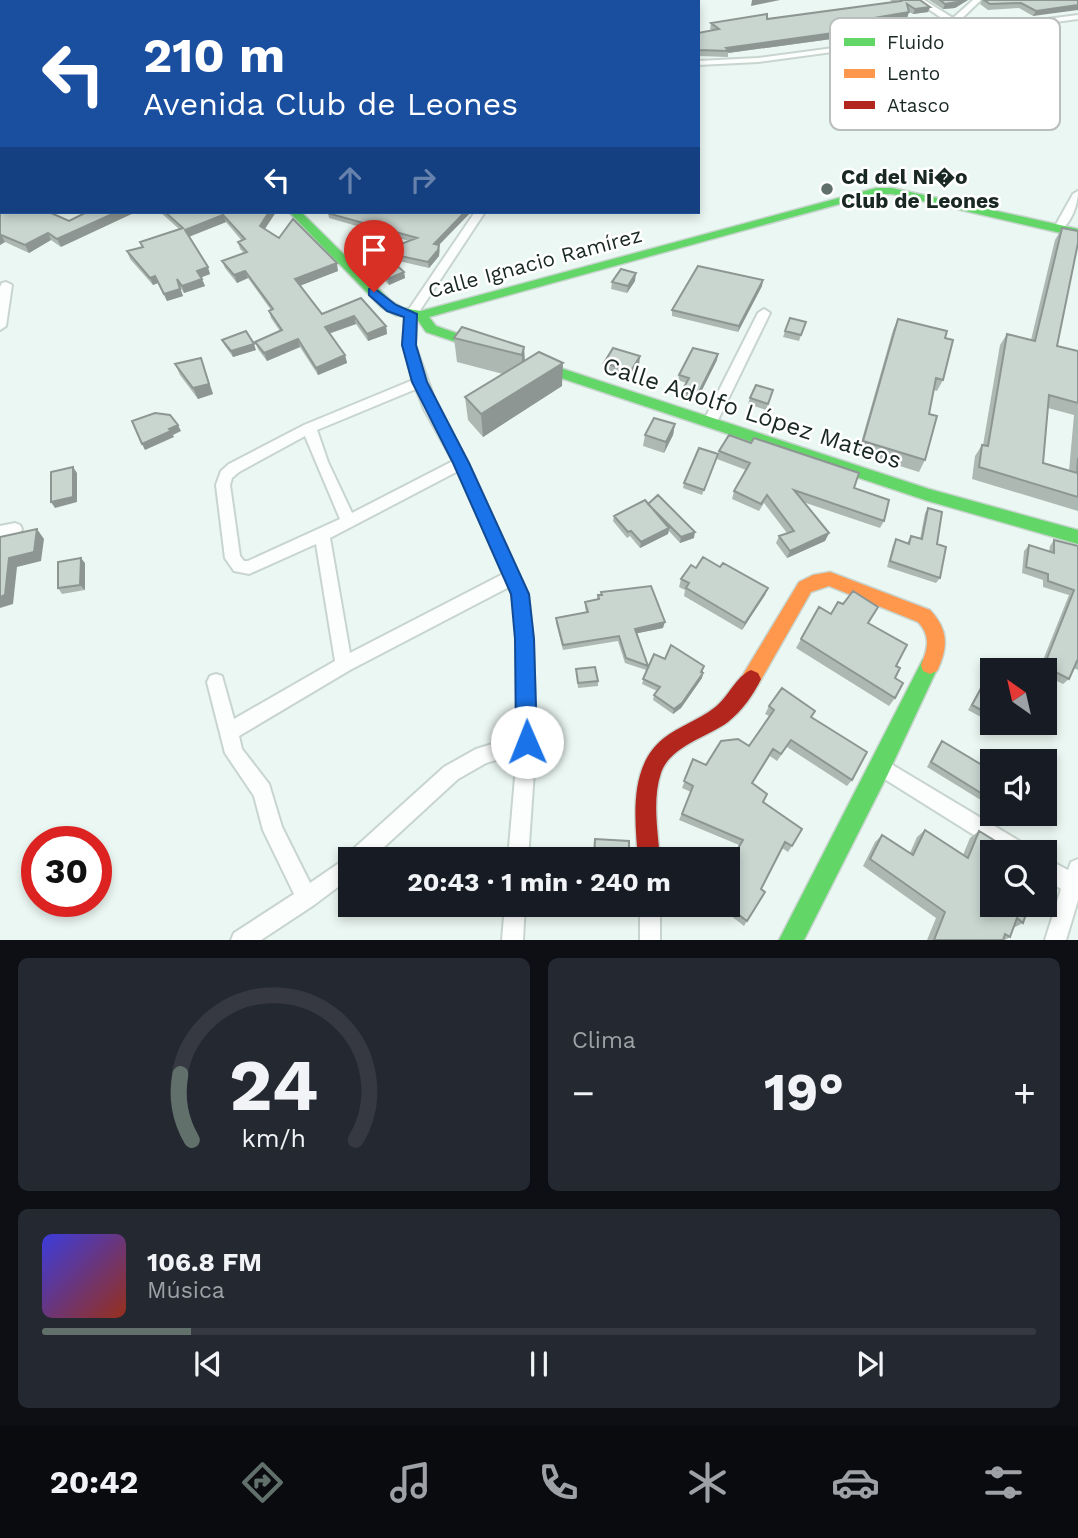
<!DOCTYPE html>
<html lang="es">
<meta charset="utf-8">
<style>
body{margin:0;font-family:"Work Sans",sans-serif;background:#242831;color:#f1f3f6;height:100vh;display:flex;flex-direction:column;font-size:26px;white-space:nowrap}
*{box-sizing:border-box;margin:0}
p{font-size:23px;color:#9ea1a6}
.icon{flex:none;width:38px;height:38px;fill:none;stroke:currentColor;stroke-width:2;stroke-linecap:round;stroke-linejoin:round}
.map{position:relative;height:940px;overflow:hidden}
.side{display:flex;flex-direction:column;gap:18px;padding:18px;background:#0d0f14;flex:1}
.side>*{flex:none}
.hud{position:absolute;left:0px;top:0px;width:700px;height:214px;box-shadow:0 4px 10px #0003;background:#1a4fa0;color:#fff;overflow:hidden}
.needle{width:46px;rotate:326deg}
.tools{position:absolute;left:980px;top:658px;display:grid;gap:14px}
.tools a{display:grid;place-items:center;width:77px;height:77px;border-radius:0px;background:#171b24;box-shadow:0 4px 10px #0003;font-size:35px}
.speed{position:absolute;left:21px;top:826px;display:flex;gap:14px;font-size:35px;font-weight:700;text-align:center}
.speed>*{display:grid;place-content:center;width:91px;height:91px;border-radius:50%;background:#171b24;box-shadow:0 4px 10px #0003;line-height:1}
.speed .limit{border:10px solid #d22;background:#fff;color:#111}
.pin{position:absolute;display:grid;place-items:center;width:60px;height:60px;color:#fff;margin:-72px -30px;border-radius:50% 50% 50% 0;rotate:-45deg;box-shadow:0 0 7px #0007}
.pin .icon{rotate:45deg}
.me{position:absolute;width:77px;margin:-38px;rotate:359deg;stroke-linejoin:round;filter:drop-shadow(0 0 5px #0008)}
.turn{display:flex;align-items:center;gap:24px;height:147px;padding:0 28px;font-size:32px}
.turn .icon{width:91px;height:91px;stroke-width:2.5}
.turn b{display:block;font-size:49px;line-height:60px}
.lanes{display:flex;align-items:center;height:66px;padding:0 28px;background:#0003;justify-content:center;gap:35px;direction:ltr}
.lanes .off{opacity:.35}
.big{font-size:52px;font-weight:700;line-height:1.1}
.side .card{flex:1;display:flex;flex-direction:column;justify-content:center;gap:10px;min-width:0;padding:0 24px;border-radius:10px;background:#242831}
.side .dial{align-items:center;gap:0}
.dial svg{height:182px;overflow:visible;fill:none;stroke:#363941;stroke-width:7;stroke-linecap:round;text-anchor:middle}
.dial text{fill:#f1f3f6;stroke:none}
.song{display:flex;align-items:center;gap:21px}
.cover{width:84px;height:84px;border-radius:10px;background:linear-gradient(135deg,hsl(240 70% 55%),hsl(10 70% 35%))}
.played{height:7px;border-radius:4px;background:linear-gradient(90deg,#62706b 15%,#363941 15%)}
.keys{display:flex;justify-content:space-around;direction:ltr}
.heat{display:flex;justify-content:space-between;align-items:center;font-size:38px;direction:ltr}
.side .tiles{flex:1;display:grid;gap:18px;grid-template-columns:1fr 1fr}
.card:last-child{grid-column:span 2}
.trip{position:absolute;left:338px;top:847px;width:402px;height:70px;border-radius:0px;background:#171b24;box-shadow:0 4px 10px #0003;font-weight:700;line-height:70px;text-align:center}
.menu{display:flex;height:112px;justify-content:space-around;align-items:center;background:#090b0e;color:#9ea1a6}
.menu .icon{width:49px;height:49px}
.menu .current{color:#62706b}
.menu b{font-size:32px;color:#f1f3f6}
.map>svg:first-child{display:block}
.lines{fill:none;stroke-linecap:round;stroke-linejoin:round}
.street-casing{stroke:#c8d5cf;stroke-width:4}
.fast-casing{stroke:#c8d5cf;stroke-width:3}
.slow-casing{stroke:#c8d5cf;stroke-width:3}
.jam-casing{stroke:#c8d5cf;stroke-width:3}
.street{fill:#fcfefd;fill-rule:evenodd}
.fast{fill:#63d668;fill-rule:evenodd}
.slow{fill:#ff974d;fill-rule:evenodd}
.jam{fill:#b3261e;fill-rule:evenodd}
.wall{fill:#adb8b3;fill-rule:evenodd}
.shaded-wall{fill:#8d9692}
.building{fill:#c9d6d0;stroke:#8d9692;stroke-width:2}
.route{fill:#1a73e8;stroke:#114b97;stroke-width:2}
.poi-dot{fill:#62706b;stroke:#fff;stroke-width:2.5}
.labels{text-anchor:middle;stroke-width:5;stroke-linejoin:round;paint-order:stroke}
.far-poi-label{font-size:21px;font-weight:bold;fill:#192822;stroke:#fff;text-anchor:start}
.far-street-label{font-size:21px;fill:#192822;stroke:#fff}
.street-label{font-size:24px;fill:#192822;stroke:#fff}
.key{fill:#fff;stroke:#babebd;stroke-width:2}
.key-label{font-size:19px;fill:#192822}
</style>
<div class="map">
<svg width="1078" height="940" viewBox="0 0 1078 940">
<rect width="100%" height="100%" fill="#ebf7f2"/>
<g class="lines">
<g class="street-casing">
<path id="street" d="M152,0L173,2H152Z
M331,0H339V2H332Z
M498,0L512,2H500Z
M598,0H606V2H599Z
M915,0H924L953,18L973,0H981L958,22L969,29L1078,15V19L758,62L698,65V61L758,58L961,31Z
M1078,191C1078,205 1071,224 1059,231L1055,230L1054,228L1073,194Z
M475,212H485L417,315L415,345L438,409L468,463L528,594L533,639L536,742L528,859H508L517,754L486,763L458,779L371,859H350V878L314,905L261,940H231L234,933L294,894L263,830L254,796L225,753L207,682L210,676L216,674L222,676L234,719L335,661L316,544L249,574L234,571L225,558L216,485L221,471L229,464L304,425L413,380L403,345L405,315ZM416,389L424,409L453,461L352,513L328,462L317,430ZM305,436L340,519L248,561H244L240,556L230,485L232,478L239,472ZM458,471L503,574L350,653L330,538ZM509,587C522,617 517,699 518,736L476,749L444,767L350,852L348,857L310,883L282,827L269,784L242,749L239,736L350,670Z
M6,282L12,285L6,326L0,330V287L2,283Z
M764,309L770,313L717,422L715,425H705L703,422L758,313Z
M15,523L20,525L22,529L20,533L0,538V526Z
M881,758L1026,845L1029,852H1001L875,773L872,767L875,761Z
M1045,858L1068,870L1071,862L1078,859V900L1066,940H1045L1061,889L1045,879Z
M505,905H525L523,940H502Z
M640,905H660V940H640Z"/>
</g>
<g class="fast-casing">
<path id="fast" d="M876,188H892L1078,229V237L892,194H876L429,317L436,326L485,343L487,346L480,350L426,332L417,319L395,315L381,307L289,212H301L391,301L403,308L421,311Z
M539,361L929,489L1078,530V544L928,501L534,369L532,366L534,363Z
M930,656L937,659L939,665L888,774L804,940H779L923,659Z"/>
</g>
<g class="slow-casing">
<path id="slow" d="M830,572L930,610C949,630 948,648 937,671L930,674L923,671L921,665C928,648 931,636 918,622L829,586L811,592L758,685L751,688L744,685L741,679L744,673L799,582L813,575Z"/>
</g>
<g class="jam-casing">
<path id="jam" d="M150,0H159L149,2Z
M751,670L758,673L761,679C754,694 742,711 728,722C708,737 670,746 661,773C652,800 658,832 660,859H638C635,820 628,766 664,738C679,726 699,720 714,708C728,698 736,676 751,670Z"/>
</g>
<use href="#street" class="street"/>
<use href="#fast" class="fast"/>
<use href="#slow" class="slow"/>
<use href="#jam" class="jam"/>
</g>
<path class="wall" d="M0,0H148L146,2H2V212H49L61,247L51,240L29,253L5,242L0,245V130L1,129H0V22L1,20H0Z
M890,0H920L930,7L928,12L913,14L909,12L907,18L868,24L879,38L853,42L846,37L728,53V57L698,56V33L712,30L710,29L711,23L767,19L893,2Z
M929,0H968L955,8L943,9Z
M982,0H1078L1033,16L1019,8L988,10L980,4Z
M160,212H276L265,229L279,238L338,271L300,285L322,314L361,298L386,326L387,334L368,341L356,324L329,334L345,355L347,363L318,375L300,347L267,361L258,349L255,342L280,331L271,318L269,311L271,310L248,278L237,283L225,268L222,261L244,253L240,249L238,242L242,241L226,222L189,237L210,274L201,277L205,286L184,293L179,286L183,296L167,301L158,283L153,285L130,259L127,251L142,247L140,242L179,229Z
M328,212H470V213L439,245L440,251L439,256L429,268L390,259L404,272L405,278L389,285L368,263L367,257L409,241L329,218Z
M1062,228L1057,346L1078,351V511L972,479L975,456L982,445H983L1000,345L1007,334L1031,340L1055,240ZM1048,408L1074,415L1069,471L1043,463Z
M635,281L627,293L611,289L612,282Z
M762,286L738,332L672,316V310Z
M898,319L945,338L943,380L937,391L934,390L929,414L925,460L919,472L858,453L893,330Z
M806,322L799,341L783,337L785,331Z
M454,338L524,347L525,361L562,386L483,437L468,420L465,397L503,374L457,362Z
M222,340L256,350L233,357L225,346Z
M201,358L213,394L198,399L180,375L175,364Z
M717,360L696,402L681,397L682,391L686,383L678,380L679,375Z
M604,363L639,366L630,381L603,373Z
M773,390L766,410L748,404L750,398Z
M675,424L673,435L664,453L643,446L645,435Z
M719,451L854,488L884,521L880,528L803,502L829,533L825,541L787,558L776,543L779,536L787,533L764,503L759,511L732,499L734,491L746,470L717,459Z
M718,454L702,495L683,488L684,483Z
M648,504L694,538L680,543L669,531L668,534L640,548L630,536L627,538L613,521L614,516Z
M928,508L937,544L940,578L936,583L887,567L893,545L896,539L907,543L911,536L920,539L925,513Z
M1054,540L1078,546V670L1074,668L1069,679L1063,684L1045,675V670H1039L1069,595L1043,587V580L1022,573L1024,551L1029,545L1049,552L1050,546Z
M85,563V590L62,594L58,588Z
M720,567L768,588L765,595L742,630L684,596L685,590L679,587L681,579L696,568Z
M601,592L663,628L637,633L648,666L665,659L703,671L702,678L681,708L673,714L653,700L654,695L657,691L642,684L646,670L625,663L618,641L563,650L556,623V618L586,612L585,607V602L597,599L598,595H601Z
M831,614L896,666L895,678V698L889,706L796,648L801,639Z
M992,668V723L968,710L988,673Z
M576,669L598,681V686L578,688Z
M769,706L812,717L852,780L847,786L787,747L777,761L770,756L752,784L792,846L788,852L782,848L761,889L747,921L744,926L717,905H728L733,876L728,872V865L739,845L679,820L691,792L682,788L693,759L706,765L749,746L769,716L765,714Z
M942,741L989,798L984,802L927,767L938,746Z
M925,830L963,855L970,838L979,831L1029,905L1023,923L1013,928L1010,937L1005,940H927L936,918L863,866L875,842L882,835L910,853L917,837Z
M592,905H634V909L632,915L591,914Z"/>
<path class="shaded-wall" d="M752,0H780L751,6Z
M961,0H968L955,8L943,9L945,4Z
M1078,5V10L1033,16L1036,11Z
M930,7L928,12L913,14L915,9Z
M909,12L907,18L860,25L862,20Z
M847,31L846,37L728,53L729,51L726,48Z
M881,32L879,38L853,42L854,36Z
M117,212H136L61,247L57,239Z
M269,212H276L262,233L260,226Z
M465,212L470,213L434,250V244Z
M223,215L226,222L188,237L185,230Z
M48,233L51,240L29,253L25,245Z
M1,235L5,242L0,245V236Z
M439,245V256L429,268L428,262Z
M337,263L338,271L297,287L295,279Z
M208,267L210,274L200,278L197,271Z
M245,271L248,278L237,283L234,275Z
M404,272L405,278L389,285L388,279Z
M636,273L635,281L627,293L628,286Z
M155,276L158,283L153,285L150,278Z
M177,279L183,296L167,301L164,294Z
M202,279L205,286L184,293L182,286Z
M763,280L762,286L738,332L739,326Z
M354,316L356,324L327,334L325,327Z
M386,326L387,334L368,341L367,334Z
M298,339L300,347L267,361L264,353Z
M254,344L256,350L233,357L231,351Z
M524,347L525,370L522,379V355Z
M718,354L717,360L696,402L697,396Z
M345,355L347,363L318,375L316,368Z
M640,356L639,366L630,381L631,371Z
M201,358L213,394L198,399L193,388Z
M563,363L562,386L483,437L481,414Z
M675,424L673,435L664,453L666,442Z
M178,425L181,431L173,435L174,437L145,450L142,444Z
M73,467L77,473V502L55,508L51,502Z
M669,528L668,534L640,548L641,542Z
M37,529L44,539L41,561L17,567L13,604L0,608V597L9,558Z
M695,532L694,538L680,543L681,537Z
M829,533L825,541L787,558L790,551Z
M81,558L85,563V590L80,585Z
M768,588L765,595L742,630L745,623Z
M665,622L663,628L634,634L635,629Z
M703,673L702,678L681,708L673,714L674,709Z"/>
<path class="building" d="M0,0H140L138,2H2V90L0,91V22H1V14H0Z
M900,0H920L930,7L915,9L907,4L909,12L862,20L881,32L854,36L847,31L726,48L729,51L698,50V33L719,29L711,23L767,14V19L901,1Z
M940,0H961L957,2L945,4Z
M984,0H1078V5L1036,11L1021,3L990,4Z
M0,93H2V103L0,104L2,105V187H0V130L1,129L0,124Z
M0,190L2,191V212H49L69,221L87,212H117L57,239L48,233L25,245L1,235L0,236Z
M165,212H269L260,226L279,238L293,219L337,263L295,279L322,314L361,298L386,326L367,334L354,316L325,327L345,355L316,368L298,339L264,353L255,342L282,330L269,311L273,309L245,271L234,275L222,261L247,252L238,242L245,239L223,215L185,230L208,267L197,271L202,279L182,286L177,279L180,289L164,294L155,276L150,278L127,251L143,247L140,242L183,228Z
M330,212H465L434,244L439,245L438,250L428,262L382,252L404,272L388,279L367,257L417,238L327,213Z
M1062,228L1078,231V243L1057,346L1078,351V403L1049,395L1043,463L1077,473L1078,458V497L979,467L982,445L988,446L1007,334L1035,341Z
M698,266L763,280L739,326L672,310Z
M621,269L636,273L628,286L612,282Z
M790,318L806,322L801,335L785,331Z
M898,319L947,331L945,338L953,340L943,380L936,378L929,414L937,416L925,460L863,441Z
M462,327L524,347L522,355L454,338Z
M246,331L254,344L231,351L222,340Z
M613,348L640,356L631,371L604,363Z
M693,348L718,354L697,396L682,391L689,378L679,375Z
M539,352L563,363L481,414L465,397Z
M201,358L209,384L193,388L175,364Z
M756,385L773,390L768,404L750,398Z
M155,413L170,415L178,425L169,429L171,431L142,444L132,421Z
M654,418L675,424L666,442L645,435Z
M729,435L751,443L754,438L859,473L854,488L889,500L884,521L794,490L829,533L790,551L779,536L794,531L767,495L761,504L734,491L750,463L719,451Z
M699,448L718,454L704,490L684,483Z
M73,467V497L51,502V472Z
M658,495L695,532L681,537L648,504Z
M645,500L669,528L641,542L631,531L628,532L614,516Z
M928,508L942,512L937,544L946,547L940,578L890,561L896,539L909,544L911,536L922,539Z
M37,529L34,552L9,558L5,595L0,597V537Z
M1054,540L1078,546V662L1077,661L1069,679L1044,666L1074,590L1048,581V574L1026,567L1029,545L1054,553Z
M703,557L720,567L723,563L768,588L745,623L686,588L689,583L681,579L691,565L696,568Z
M81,558L80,585L58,588V562Z
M651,586L665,622L635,629L648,666L626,658L619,636L563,645L556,618L588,612L585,602L599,599L598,595H602L601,592Z
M853,591L878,607L868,623L907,645L896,666L900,668L895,678L903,683L895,698L801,639L819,607L831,614L838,602L843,604Z
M671,645L704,666L701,672L703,673L682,703L674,709L654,695L660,687L643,679L654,654L665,659Z
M595,667L598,681L578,683L576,669Z
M992,668L997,670H992V716L972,705Z
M782,688L815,711L811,717L867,752L852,780L791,740L781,754L773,749L752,783L767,794L763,802L802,829L792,846L785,842L761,889L765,892L747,921L726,905H728V885L737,871L728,865L743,840L682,814L693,786L684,781L693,759L706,765L721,741L738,739L749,746L774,710L769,706Z
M942,741L992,771V790L989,798L931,762Z
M925,830L968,858L979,831L1013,852H992V905H1029L1023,923L1017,918L1010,937L1005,934L1003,940H934L945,912L870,859L882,835L913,855Z
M595,839L629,841V859H594Z
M592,905H634V909L592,908Z"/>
<path class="route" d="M374,288L396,305L417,314L416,345L427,382L469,463L529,594L534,639L537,742L534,749L527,752L519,749L516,742L515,639L511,594L453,463L412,382L402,345L404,317L387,311L369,295V289Z"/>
<circle class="poi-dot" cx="827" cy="189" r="7"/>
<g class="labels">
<g class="far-poi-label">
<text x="841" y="184">Cd del Ni�o<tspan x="841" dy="24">Club de Leones</tspan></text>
</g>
<g class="far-street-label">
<text transform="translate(535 263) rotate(-15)" y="7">Calle Ignacio Ramírez</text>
</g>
<g class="street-label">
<text transform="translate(752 413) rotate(18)" y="8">Calle Adolfo López Mateos</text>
</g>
</g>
<rect x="830" y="18" width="230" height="112" rx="10" class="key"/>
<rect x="844" y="38" width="31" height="8" fill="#63d668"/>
<rect x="844" y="69" width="31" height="9" fill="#ff974d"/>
<rect x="844" y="101" width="31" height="8" fill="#b3261e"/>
<g class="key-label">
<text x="887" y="49">Fluido</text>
<text x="887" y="80">Lento</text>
<text x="887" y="112">Atasco</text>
</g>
</svg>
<div class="tools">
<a><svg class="needle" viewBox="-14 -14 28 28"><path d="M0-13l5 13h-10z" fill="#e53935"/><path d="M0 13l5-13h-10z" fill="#9ea1a6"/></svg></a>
<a><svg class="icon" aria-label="sound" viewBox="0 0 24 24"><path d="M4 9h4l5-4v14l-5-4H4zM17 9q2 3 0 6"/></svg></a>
<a><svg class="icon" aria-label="search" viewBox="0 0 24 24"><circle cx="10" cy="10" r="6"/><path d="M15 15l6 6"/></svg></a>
</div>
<div class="speed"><div class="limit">30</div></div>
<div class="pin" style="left:374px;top:292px;background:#d93025"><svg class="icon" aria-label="arrive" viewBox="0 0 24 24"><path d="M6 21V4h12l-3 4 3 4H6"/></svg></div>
<svg class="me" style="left:527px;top:742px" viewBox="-20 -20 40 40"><circle r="19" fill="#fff"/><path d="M0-13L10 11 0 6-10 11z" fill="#1a73e8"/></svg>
<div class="trip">20:43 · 1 min · 240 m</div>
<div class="hud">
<div class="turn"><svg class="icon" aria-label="left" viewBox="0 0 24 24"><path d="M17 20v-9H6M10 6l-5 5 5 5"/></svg><div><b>210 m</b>Avenida Club de Leones</div></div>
<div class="lanes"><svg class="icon" aria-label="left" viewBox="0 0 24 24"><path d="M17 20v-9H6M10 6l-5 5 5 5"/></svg><svg class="icon off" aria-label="ahead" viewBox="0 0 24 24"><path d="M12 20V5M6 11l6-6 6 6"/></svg><svg class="icon off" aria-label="right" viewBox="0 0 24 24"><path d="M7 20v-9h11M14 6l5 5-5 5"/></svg></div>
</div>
</div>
<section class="side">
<div class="tiles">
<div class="card dial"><svg viewBox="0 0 100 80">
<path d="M14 69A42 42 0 1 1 86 69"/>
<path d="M14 69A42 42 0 0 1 9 40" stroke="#62706b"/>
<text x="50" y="56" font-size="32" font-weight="700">24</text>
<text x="50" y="72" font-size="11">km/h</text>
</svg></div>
<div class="card"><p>Clima</p>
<div class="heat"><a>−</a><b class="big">19°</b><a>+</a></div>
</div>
<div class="card">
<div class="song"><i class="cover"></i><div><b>106.8 FM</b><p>Música</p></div></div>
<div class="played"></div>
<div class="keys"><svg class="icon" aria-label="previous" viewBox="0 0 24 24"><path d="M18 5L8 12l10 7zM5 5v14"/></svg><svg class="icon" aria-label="pause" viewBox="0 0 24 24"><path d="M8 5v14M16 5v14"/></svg><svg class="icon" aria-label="next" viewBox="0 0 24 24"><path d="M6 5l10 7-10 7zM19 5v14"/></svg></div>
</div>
</div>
</section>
<nav class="menu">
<b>20:42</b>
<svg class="icon current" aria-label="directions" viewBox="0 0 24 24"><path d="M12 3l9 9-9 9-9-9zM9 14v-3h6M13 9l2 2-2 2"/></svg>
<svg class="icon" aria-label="music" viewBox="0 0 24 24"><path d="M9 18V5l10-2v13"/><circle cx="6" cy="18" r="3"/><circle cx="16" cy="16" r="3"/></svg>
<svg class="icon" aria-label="phone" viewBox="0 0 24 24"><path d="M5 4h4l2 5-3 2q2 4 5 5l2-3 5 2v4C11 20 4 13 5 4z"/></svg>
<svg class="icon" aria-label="climate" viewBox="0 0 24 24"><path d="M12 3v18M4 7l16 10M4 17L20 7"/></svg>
<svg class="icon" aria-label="car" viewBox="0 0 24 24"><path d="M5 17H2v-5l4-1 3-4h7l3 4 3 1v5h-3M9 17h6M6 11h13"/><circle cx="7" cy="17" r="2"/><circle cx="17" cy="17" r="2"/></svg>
<svg class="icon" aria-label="filters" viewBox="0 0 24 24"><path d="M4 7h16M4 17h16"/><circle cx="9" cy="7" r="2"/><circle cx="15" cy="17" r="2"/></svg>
</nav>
